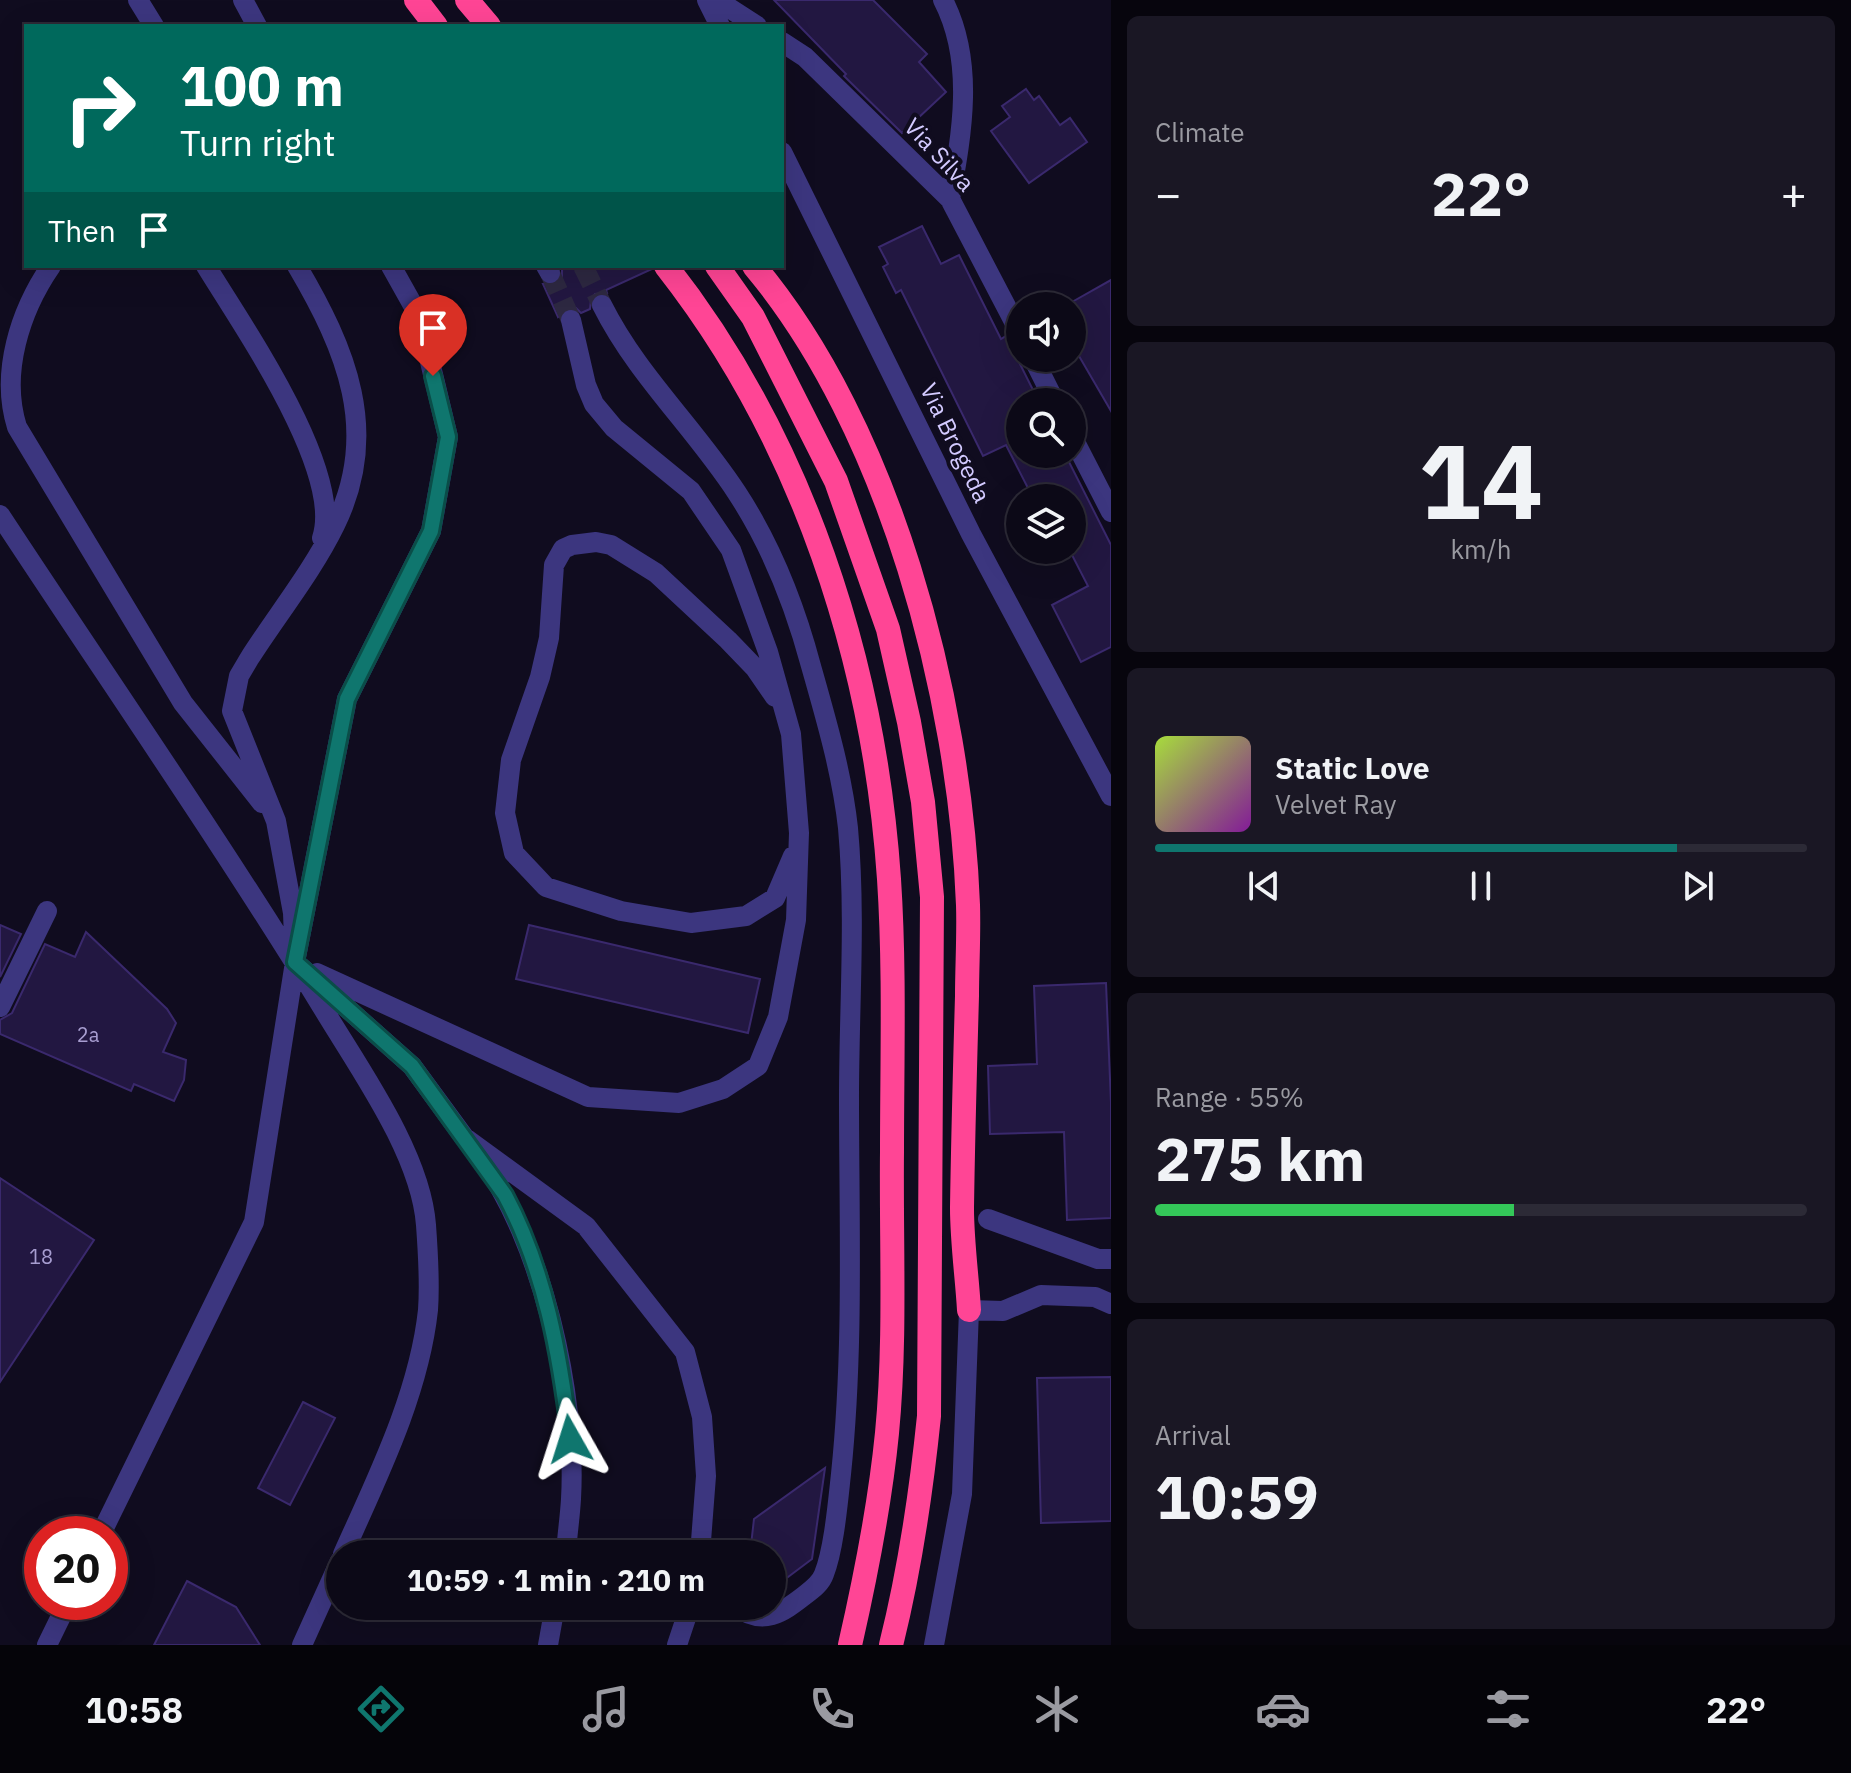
<!DOCTYPE html>
<meta charset="utf-8">
<style>
body{margin:0;font-family:"IBM Plex Sans",sans-serif;background:#1a1724;color:#f1f3f6;height:100vh;display:flex;flex-direction:column;font-size:30px;white-space:nowrap}
*{box-sizing:border-box;margin:0}
p{font-size:26px;color:#9a9aa1}
.icon{flex:none;width:44px;height:44px;fill:none;stroke:currentColor;stroke-width:2;stroke-linecap:round;stroke-linejoin:round}
.map{position:relative;flex:1;overflow:hidden}
.side{display:flex;flex-direction:column;gap:16px;padding:16px;background:#07050d;width:740px}
.side>*{flex:none}
.guide{position:absolute;left:24px;top:24px;width:760px;height:244px;border-radius:0px;box-shadow:0 8px 32px #0002,0 0 0 2px #2c2a36;background:#00695c;color:#fff;overflow:hidden}
.controls{position:absolute;left:1006px;top:292px;display:grid;gap:16px}
.controls a{display:grid;place-items:center;width:80px;height:80px;border-radius:50%;background:#0c0917;box-shadow:0 8px 32px #0002,0 0 0 2px #2c2a36;font-size:40px}
.speed{position:absolute;left:24px;top:1516px;display:flex;gap:16px;font-size:40px;font-weight:700;text-align:center}
.speed>*{display:grid;place-content:center;width:104px;height:104px;border-radius:50%;background:#0c0917;box-shadow:0 8px 32px #0002,0 0 0 2px #2c2a36;line-height:1}
.speed .limit{border:12px solid #d22;background:#fff;color:#111}
.pin{position:absolute;display:grid;place-items:center;width:68px;height:68px;color:#fff;margin:-82px -34px;border-radius:50% 50% 50% 0;rotate:-45deg;box-shadow:0 0 8px #0007}
.pin .icon{rotate:45deg}
.me{position:absolute;width:88px;margin:-44px;rotate:354deg;stroke-linejoin:round;filter:drop-shadow(0 0 6px #0008)}
.turn{display:flex;align-items:center;gap:28px;height:168px;padding:0 24px;font-size:36px}
.turn .icon{width:104px;height:104px;stroke-width:2.5}
.turn b{display:block;font-size:56px;line-height:68px}
.then{display:flex;align-items:center;height:76px;padding:0 24px;background:#0003;gap:16px;font-size:30px}
.big{font-size:60px;font-weight:700;line-height:1.1}
.side .tile{flex:1;display:flex;flex-direction:column;justify-content:center;gap:12px;min-width:0;padding:0 28px;border-radius:12px;background:#1a1724}
.side .dial{align-items:center;gap:0}
.dial b{font-size:104px;line-height:1}
.song{display:flex;align-items:center;gap:24px}
.cover{width:96px;height:96px;border-radius:12px;background:linear-gradient(135deg,hsl(80 70% 55%),hsl(290 70% 35%))}
.played{height:8px;border-radius:4px;background:linear-gradient(90deg,#0f766e 80%,#2c2a36 80%)}
.keys{display:flex;justify-content:space-around;direction:ltr}
.heat{display:flex;justify-content:space-between;align-items:center;font-size:44px;direction:ltr}
.charge{height:12px;border-radius:6px;background:linear-gradient(90deg,#34c759 55%,#2c2a36 0)}
.trip{position:absolute;left:326px;top:1540px;width:460px;height:80px;border-radius:40px;background:#0c0917;box-shadow:0 8px 32px #0002,0 0 0 2px #2c2a36;font-weight:700;line-height:80px;text-align:center}
.tab-bar{display:flex;height:128px;justify-content:space-around;align-items:center;background:#050409;color:#9a9aa1}
.tab-bar .icon{width:56px;height:56px}
.tab-bar .current{color:#0f766e}
.tab-bar b{font-size:36px;color:#f1f3f6}
main{display:flex;flex:1;min-height:0}
.map>svg:first-child{display:block}
.building{fill:#221741;stroke:#3a296d;stroke-width:2}
.lines{fill:none;stroke-linecap:round;stroke-linejoin:round}
.minor-tunnel{stroke:#2d2841;stroke-width:20;stroke-dasharray:20 10;stroke-linecap:butt}
.minor{stroke:#3c367f;stroke-width:20}
.highway{stroke:#ff4595;stroke-width:24}
.route-casing{stroke:#0a4d48;stroke-width:20}
.route{stroke:#0f766e;stroke-width:14}
.labels{text-anchor:middle;stroke-width:8;stroke-linejoin:round;paint-order:stroke}
.number-label{font-size:20px;fill:#a79dd0}
.street-label{font-size:24px;fill:#d3caff;stroke:#100c1f}
</style>
<main>
<div class="map">
<svg width="1111" height="1645" viewBox="0 0 1111 1645">
<rect width="100%" height="100%" fill="#100c1f"/>
<path class="building" d="M774,0H873L927,54L919,62L946,92L902,133L844,76L846,74Z
M1026,89L1034,100L1039,96L1060,125L1070,118L1087,142L1029,183L991,131L1010,117L1002,106Z
M922,226L941,264L959,255L1001,339L1006,336L1039,402H1020V454H1065L1111,545V647L1081,662L1052,605L1088,586L1072,555V498H1033L1006,445L983,456L901,290L896,293L883,267L888,264L879,247Z
M570,266H651L652,269L606,290L607,293L595,294L591,299L590,309L581,313L576,308H567L558,317L543,284H557L562,279V269Z
M1111,280V411L1072,344V302Z
M0,925L21,934L0,977Z
M529,925L760,979L748,1033L516,979Z
M86,932L167,1009L176,1023L163,1052L186,1060L184,1080L174,1101L134,1084L131,1091L0,1034V1020L12,1013L45,944L75,957Z
M1106,983L1111,1103V1218L1067,1220L1064,1132L990,1134L988,1066L1037,1064L1034,986Z
M0,1178L94,1240L0,1382Z
M1111,1377V1521L1041,1523L1037,1378Z
M303,1402L335,1418L290,1505L258,1488Z
M825,1468L812,1559L772,1589V1554H750L754,1519Z
M187,1581L236,1607L260,1645H154Z"/>
<g class="lines">
<path class="minor-tunnel" d="M583,266L602,305
M550,273L571,320"/>
<path class="minor" d="M138,0L154,26
M243,0L257,26
M707,0L720,26
M717,0L757,26
M943,0C975,62 962,133 950,199
M782,42L805,57L950,199L1020,333
M782,152L971,534L1111,796
M51,266C20,311 0,373 17,427L183,703L262,803
M206,266C242,325 344,471 322,538
M297,266C346,349 381,432 335,525C312,572 277,615 249,659L239,676L232,711L276,821L293,913L295,962L412,1066L464,1137L586,1226L685,1352L702,1417L706,1476L700,1554
M546,266L550,273
M602,305C637,375 694,427 737,493C771,545 795,606 811,666C826,719 842,773 848,828C856,917 849,1007 849,1097C849,1222 854,1349 841,1474C838,1501 834,1549 824,1574C821,1583 813,1589 805,1595C782,1613 763,1627 735,1606
M1033,358L1055,402
M1072,436L1111,512
M0,515C109,681 223,845 327,1015C363,1074 421,1156 426,1225C428,1252 430,1283 428,1310C419,1394 377,1478 343,1554
M775,697L755,668L728,640L656,573L611,545L596,542L572,545L563,549L554,565L549,638L540,677L511,760L505,813L514,853L546,887L621,911L691,923L746,916L775,898L793,856
M317,973L588,1097L679,1103L723,1089L758,1066L778,1017L796,920L799,833L791,734L768,652L731,550L691,491L614,428L594,404L586,385L571,320
M0,1007L47,911
M479,1156C542,1239 577,1396 571,1499C570,1517 567,1536 566,1554
M988,1219L1098,1259H1111
M101,1534L254,1222L295,962L347,699L431,531L448,437L419,316L391,266
M47,1645L68,1602
M302,1645L340,1561
M548,1645L555,1606
M677,1645L690,1606
M934,1645L962,1494L969,1310L1003,1311L1041,1295L1095,1297L1111,1304"/>
<path class="highway" d="M416,0L436,26
M467,0L489,26
M666,266C802,439 874,660 889,879C895,970 892,1061 892,1152C891,1245 896,1340 887,1433C880,1504 866,1575 850,1645
M717,266L753,317L836,481L888,629L909,722L923,802L932,897L929,1416C921,1494 910,1569 891,1645
M754,266C890,428 960,696 968,905C969,935 967,966 967,996C965,1066 963,1137 962,1208C962,1242 967,1276 969,1310"/>
</g>
<g class="lines">
<g class="route-casing">
<path id="route" d="M433,376L448,437L431,531L347,699L295,962L412,1066L505,1195C545,1270 560,1355 570,1439"/>
</g>
<use href="#route" class="route"/>
</g>
<g class="labels">
<g class="number-label">
<text x="88" y="1042">2a</text>
<text x="41" y="1264">18</text>
</g>
<g class="street-label">
<text transform="translate(939 155) rotate(47)" y="8">Via Silva</text>
<text transform="translate(955 443) rotate(64)" y="8">Via Brogeda</text>
</g>
</g>
</svg>
<div class="controls">
<a><svg class="icon" aria-label="sound" viewBox="0 0 24 24"><path d="M4 9h4l5-4v14l-5-4H4zM17 9q2 3 0 6"/></svg></a>
<a><svg class="icon" aria-label="search" viewBox="0 0 24 24"><circle cx="10" cy="10" r="6"/><path d="M15 15l6 6"/></svg></a>
<a><svg class="icon" aria-label="layers" viewBox="0 0 24 24"><path d="M12 4l9 5-9 5-9-5zM3 14l9 5 9-5"/></svg></a>
</div>
<div class="speed"><div class="limit">20</div></div>
<div class="pin" style="left:433px;top:376px;background:#d93025"><svg class="icon" aria-label="arrive" viewBox="0 0 24 24"><path d="M6 21V4h12l-3 4 3 4H6"/></svg></div>
<svg class="me" style="left:570px;top:1439px" viewBox="-20 -20 40 40"><path d="M0-17L14 15 0 8-14 15z" fill="#0f766e" stroke="#fff" stroke-width="4"/></svg>
<div class="trip">10:59 · 1 min · 210 m</div>
<div class="guide">
<div class="turn"><svg class="icon" aria-label="right" viewBox="0 0 24 24"><path d="M7 20v-9h11M14 6l5 5-5 5"/></svg><div><b>100 m</b>Turn right</div></div>
<div class="then">Then<svg class="icon" aria-label="arrive" viewBox="0 0 24 24"><path d="M6 21V4h12l-3 4 3 4H6"/></svg></div>
</div>
</div>
<section class="side">
<div class="tile"><p>Climate</p>
<div class="heat"><a>−</a><b class="big">22°</b><a>+</a></div>
</div>
<div class="tile dial"><b>14</b><p>km/h</p></div>
<div class="tile">
<div class="song"><i class="cover"></i><div><b>Static Love</b><p>Velvet Ray</p></div></div>
<div class="played"></div>
<div class="keys"><svg class="icon" aria-label="previous" viewBox="0 0 24 24"><path d="M18 5L8 12l10 7zM5 5v14"/></svg><svg class="icon" aria-label="pause" viewBox="0 0 24 24"><path d="M8 5v14M16 5v14"/></svg><svg class="icon" aria-label="next" viewBox="0 0 24 24"><path d="M6 5l10 7-10 7zM19 5v14"/></svg></div>
</div>
<div class="tile"><p>Range · 55%</p><b class="big">275 km</b><div class="charge"></div></div>
<div class="tile"><p>Arrival</p><b class="big">10:59</b></div>
</section>
</main>
<nav class="tab-bar">
<b>10:58</b>
<svg class="icon current" aria-label="directions" viewBox="0 0 24 24"><path d="M12 3l9 9-9 9-9-9zM9 14v-3h6M13 9l2 2-2 2"/></svg>
<svg class="icon" aria-label="music" viewBox="0 0 24 24"><path d="M9 18V5l10-2v13"/><circle cx="6" cy="18" r="3"/><circle cx="16" cy="16" r="3"/></svg>
<svg class="icon" aria-label="phone" viewBox="0 0 24 24"><path d="M5 4h4l2 5-3 2q2 4 5 5l2-3 5 2v4C11 20 4 13 5 4z"/></svg>
<svg class="icon" aria-label="climate" viewBox="0 0 24 24"><path d="M12 3v18M4 7l16 10M4 17L20 7"/></svg>
<svg class="icon" aria-label="car" viewBox="0 0 24 24"><path d="M5 17H2v-5l4-1 3-4h7l3 4 3 1v5h-3M9 17h6M6 11h13"/><circle cx="7" cy="17" r="2"/><circle cx="17" cy="17" r="2"/></svg>
<svg class="icon" aria-label="filters" viewBox="0 0 24 24"><path d="M4 7h16M4 17h16"/><circle cx="9" cy="7" r="2"/><circle cx="15" cy="17" r="2"/></svg>
<b>22°</b>
</nav>
